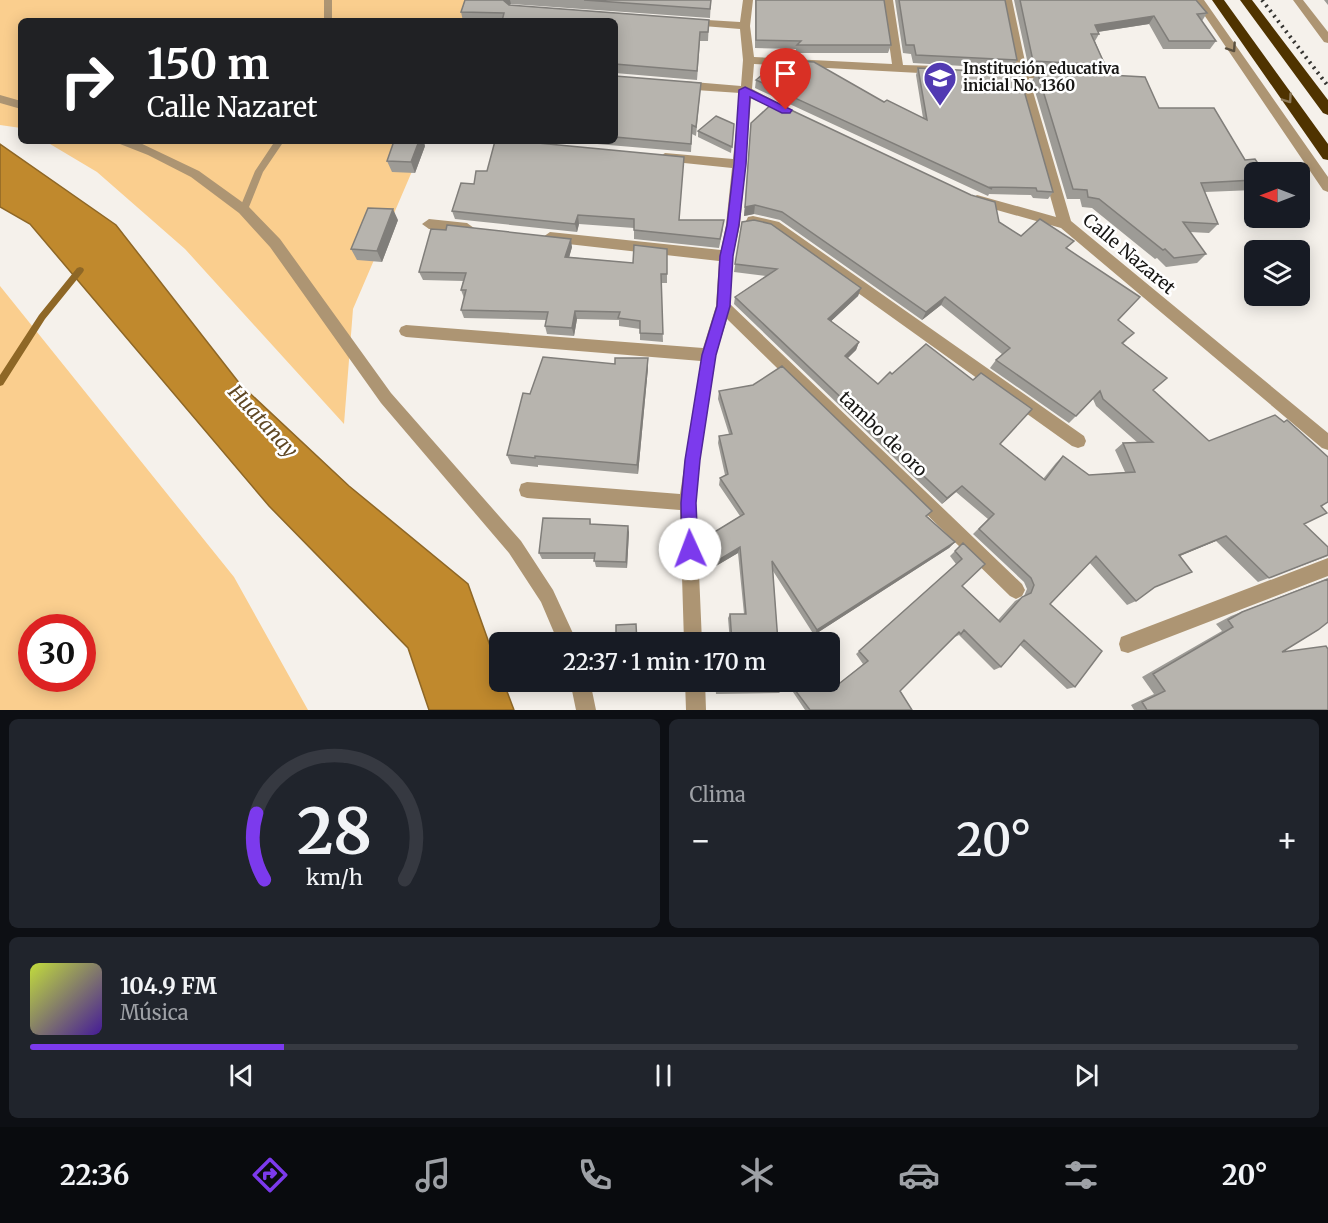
<!DOCTYPE html>
<html lang="es">
<meta charset="utf-8">
<style>
body{margin:0;font-family:Merriweather,serif;background:#20242c;color:#f1f3f6;height:100vh;display:flex;flex-direction:column;font-size:22px;white-space:nowrap}
*{box-sizing:border-box;margin:0}
p{font-size:20px;color:#9ea1a6}
.icon{flex:none;width:33px;height:33px;fill:none;stroke:currentColor;stroke-width:2;stroke-linecap:round;stroke-linejoin:round}
.map{position:relative;height:710px;overflow:hidden}
.panel{display:flex;flex-direction:column;gap:9px;padding:9px;background:#0d0f14;flex:1}
.panel>*{flex:none}
.banner{position:absolute;left:18px;top:18px;width:600px;height:126px;border-radius:9px;box-shadow:0 3px 15px #0003;background:#202124;color:#fff;overflow:hidden}
.needle{width:39px;rotate:270deg}
.tools{position:absolute;left:1244px;top:162px;display:grid;gap:12px}
.tools a{display:grid;place-items:center;width:66px;height:66px;border-radius:9px;background:#171b24;box-shadow:0 3px 15px #0003;font-size:30px}
.speed{position:absolute;left:18px;top:614px;display:flex;gap:12px;font-size:30px;font-weight:700;text-align:center}
.speed>*{display:grid;place-content:center;width:78px;height:78px;border-radius:50%;background:#171b24;box-shadow:0 3px 15px #0003;line-height:1}
.speed .limit{border:9px solid #d22;background:#fff;color:#111}
.pin{position:absolute;display:grid;place-items:center;width:51px;height:51px;color:#fff;margin:-62px -26px;border-radius:50% 50% 50% 0;rotate:-45deg;box-shadow:0 0 6px #0007}
.pin .icon{rotate:45deg}
.me{position:absolute;width:66px;margin:-33px;rotate:358deg;stroke-linejoin:round;filter:drop-shadow(0 0 4px #0008)}
.turn{display:flex;align-items:center;gap:21px;height:126px;padding:0 30px;font-size:27px}
.turn .icon{width:78px;height:78px;stroke-width:2.5}
.turn b{display:block;font-size:42px;line-height:51px}
.big{font-size:45px;font-weight:600;line-height:1.1}
.panel .tile{flex:1;display:flex;flex-direction:column;justify-content:center;gap:9px;min-width:0;padding:0 21px;border-radius:9px;background:#20242c}
.panel .dial{align-items:center;gap:0}
.dial svg{height:156px;overflow:visible;fill:none;stroke:#363941;stroke-width:7;stroke-linecap:round;text-anchor:middle}
.dial text{fill:#f1f3f6;stroke:none}
.song{display:flex;align-items:center;gap:18px}
.cover{width:72px;height:72px;border-radius:9px;background:linear-gradient(135deg,hsl(70 70% 55%),hsl(260 70% 35%))}
.played{height:6px;border-radius:3px;background:linear-gradient(90deg,#7c3aed 20%,#363941 20%)}
.keys{display:flex;justify-content:space-around;direction:ltr}
.heat{display:flex;justify-content:space-between;align-items:center;font-size:33px;direction:ltr}
.panel .tiles{flex:1;display:grid;gap:9px;grid-template-columns:1fr 1fr}
.tile:last-child{grid-column:span 2}
.trip{position:absolute;left:489px;top:632px;width:351px;height:60px;border-radius:9px;background:#171b24;box-shadow:0 3px 15px #0003;font-weight:600;line-height:60px;text-align:center}
.tab-bar{display:flex;height:96px;justify-content:space-around;align-items:center;background:#090b0e;color:#9ea1a6}
.tab-bar .icon{width:42px;height:42px}
.tab-bar .current{color:#7c3aed}
.tab-bar b{font-size:27px;color:#f1f3f6}
.map>svg:first-child{display:block}
.green{fill:#face8e;fill-rule:evenodd}
.water{fill:#c0892d;stroke:#8e6726;stroke-width:1.5}
.lines{fill:none;stroke-linecap:round;stroke-linejoin:round}
.stream{fill:#8e6726;fill-rule:evenodd}
.lane{fill:#ad9573;fill-rule:evenodd}
.street{fill:#ad9573;fill-rule:evenodd}
.highway{fill:#4f3300;fill-rule:evenodd}
.rail{stroke:#343330;stroke-width:4;stroke-dasharray:2 4.5;stroke-linecap:butt}
.wall{fill:#9d9b96}
.shaded-wall{fill:#807e7a}
.building{fill:#b7b4ae;stroke:#807e7a;stroke-width:1.5}
.oneway{stroke:#5b503f}
.oneway2{stroke:#8d7a59}
.route{fill:#7c3aed;stroke:#51269a;stroke-width:1.5}
.labels{text-anchor:middle;stroke-width:5;stroke-linejoin:round;paint-order:stroke}
.far-poi-label{font-size:15px;font-weight:bold;fill:#181715;stroke:#fff;text-anchor:start}
.street-label{font-size:18px;fill:#181715;stroke:#fff}
.water-label{font-size:20px;font-style:italic;fill:#5f4723;stroke:#fff}
</style>
<div class="map">
<svg width="1328" height="710" viewBox="0 0 1328 710">
<rect width="100%" height="100%" fill="#f5f1eb"/>
<path class="green" d="M0,0H485L476,21H21V128L0,125Z
M45,141H425L353,309L344,424L185,249L97,172Z
M0,286L234,577L308,710H0ZM32,627H82V678H32Z"/>
<path class="water" d="M0,144L116,225L240,384L349,486L468,584L499,671L500,681H503L514,710H429L408,648L269,506L30,224L0,207Z"/>
<g class="lines">
<path class="stream" d="M80,267L83,268L84,270L83,272L45,319L3,385L0,386V375L39,315L77,268Z"/>
<path class="lane" d="M324,0H332V21H324Z
M275,141H284L263,172L247,212H241L239,210L255,171Z"/>
<path class="street" d="M743,0H753L750,26L754,57L892,64L883,0H893L903,65L938,66L944,70L938,74L754,64L752,89L796,112L790,116L786,115L751,98L740,225L733,256L730,304L1022,584L1025,590L1022,596L1016,599L1010,596L727,319L716,355L700,460L696,503L702,642H684L680,510L527,498L521,496L519,490L521,484L527,482L680,494L701,361L406,337L401,335L399,331L401,327L406,325L703,348L716,306L719,261L550,242L543,237L550,232L721,250L726,225L732,168L665,161L659,157L665,153L733,159L740,93L681,89L675,85L681,81L741,86L743,60L740,29L691,25L686,22L691,19L740,22Z
M1002,0H1012L1027,71L1055,72L1061,76L1055,80L1029,78L1071,221L1328,433V450L1322,448L1061,228L972,203L970,200L977,195L1056,217L1017,78L1001,77L995,73L1001,69L1016,70Z
M1194,0H1204L1328,177V192L1323,190Z
M1293,0H1303L1328,32V43L1324,42Z
M0,95L21,101V109L0,103Z
M118,141H136L199,171L249,207L280,239L391,393L521,541L553,590L577,642H558L541,602L509,553L381,403L270,247L239,213L191,177L148,155L120,144Z
M753,216L779,222L1084,436L1086,441L1084,446L1078,448L1072,446L770,230L748,225L746,221L748,217Z
M429,219L467,223L474,228L467,233L429,229L422,224Z
M1328,558V576L1128,653L1121,651L1119,644L1121,637Z
M570,681H590L596,710H576Z
M685,681H705L706,710H686Z"/>
<path class="highway" d="M1212,0H1224L1328,144V160L1323,159Z
M1240,0H1252L1328,100V115L1323,113Z"/>
<path class="rail" d="M1262,0L1328,86"/>
</g>
<path class="wall" d="M465,0H711L710,18L511,4L509,5L709,20L708,41H700L697,80L615,73V21H463L461,12Z
M755,0H884L891,45L888,53H795L796,49L755,48Z
M895,0H1005L1017,60L1013,69L913,63L911,54L903,53Z
M1014,0H1196L1207,13L1202,21L1216,41L1210,49H1163L1149,24L1098,32L1099,34L1095,41L1105,65L1100,73L1029,69Z
M1324,0H1328V5Z
M918,68L1053,192L1048,199L1033,198L1031,195L989,194L988,196L755,88L756,80L884,102L923,118L916,75Z
M1037,71L1159,108L1245,160L1254,172V190L1205,192L1218,224L1209,233L1190,232L1206,254L1197,263L1166,267L1157,258L1155,259L1092,208L1082,207L1080,199H1067L1032,81Z
M615,76L701,83L696,136L692,134L691,152L562,141H615Z
M751,123L999,222L1021,236L1068,249L1118,320L1127,340L1123,344L1153,391L1209,441L1321,506L1304,524L1328,556L1258,582L1216,541L1180,556L1192,572L1153,588L1136,601L1127,605L1089,562L1050,604L1075,687L1067,689L1020,645L1001,667L994,670L959,635L955,637L900,691L912,710H805L793,692L807,681L831,690L863,664L856,654L956,564L950,556L963,543L962,586L998,620L1015,601L1024,596L1027,589L1024,582L973,534L988,519L956,492L942,504L734,304L735,297L766,276L734,272L742,222L861,288L858,296L831,321L859,342L856,350L847,358L878,384L1000,444L1043,479L1056,463L1063,456L1089,475L1125,472L1115,450L1123,443H1138L1096,406L1093,399L1069,423L990,368L996,360L1002,354L941,305L922,320L780,220L754,214L744,216Z
M734,124L731,153L698,137V131Z
M425,146L415,173L392,172L387,161Z
M461,183L679,220L723,229L719,248L634,239V228L579,224L577,232L455,219L452,211Z
M398,220L382,262L357,260L351,249Z
M572,247L569,257L633,263L667,249V283H661L663,342L640,340V329L619,326V320L577,319L574,336L547,334L545,326L546,320L464,318L461,310L464,298L461,290L463,281L423,280L419,272Z
M648,358V368L638,474L538,465V467L511,464L507,455L530,394L615,364Z
M719,391L932,511L927,516L955,542L949,548L814,635L773,571L778,642H730L728,618L730,614H744L738,553L716,566L702,545L703,539L740,516L719,485L720,478L725,475L718,443L719,436L729,434L718,399Z
M590,519L591,525L629,532L627,568L596,567L594,559H542L539,553Z
M1328,578L1282,652L1328,710H1134L1131,705L1154,694L1142,677L1222,631L1216,624L1231,616Z
M715,681H782V690L779,693L716,694Z"/>
<path class="shaded-wall" d="M502,0H510L511,4L504,8Z
M1154,16L1149,24L1090,33L1095,25Z
M419,141H424L425,146L415,173L411,162Z
M755,205L754,214L744,216L745,207Z
M393,209L398,220L382,262L377,251Z
M578,215L579,224L577,232L575,224Z
M571,239L572,247L567,265L565,257Z
M861,288L858,296L826,326L828,319Z
M945,297L941,305L922,320L926,312Z
M575,311L577,319L574,336L572,328Z
M859,342L856,350L842,364L845,356Z
M648,358V368L638,474L637,465Z
M962,486L956,492L942,504L947,498Z
M628,526L629,532L627,568L626,562Z
M1226,536L1216,541L1170,560L1179,555Z
M955,542L949,548L814,635L817,630Z
M740,547L738,553L716,566L717,561Z"/>
<path class="building" d="M465,0H503L509,5L709,20L708,32H700L697,71L615,64V21H502L504,13L461,12Z
M584,0H711L710,9Z
M756,0H884L891,45H797L801,41L756,40Z
M899,0H1005L1017,60L916,55L914,45H906Z
M1020,0H1196L1207,13L1197,14L1216,41H1169L1154,16L1095,25L1099,34H1091L1105,65L1033,61Z
M780,60L814,62L884,102L887,100L927,120L918,68L1019,73L1053,192L1037,191L1036,188L989,187L992,189L756,80Z
M1037,71L1145,77L1159,108H1214L1245,160L1255,159L1264,172H1254V180L1201,183L1218,224L1183,222L1206,254L1174,258L1165,249L1163,250L1099,199L1088,197L1087,190L1073,189Z
M615,76L701,83L696,127L692,125L691,144L615,137Z
M774,102L971,195L995,202L999,222L1021,236L1040,219L1074,241L1066,248L1140,297L1118,320L1134,333L1122,343L1167,378L1153,390L1209,441L1275,415L1284,422L1287,420L1328,457V502L1321,506L1327,513L1304,524L1328,547V555L1269,578L1226,536L1179,555L1192,572L1155,587L1136,601L1096,556L1050,604L1102,651L1075,687L1024,640L1001,667L964,630L961,634L959,632L900,691L912,710H810L795,690L807,681H824L831,690L868,661L859,651L962,559L955,551L963,543L985,564L962,586L1000,622L1022,597L1031,593L1034,585L1031,578L979,529L994,514L962,486L947,498L735,297L777,269L735,264L742,222L754,220L771,224L861,288L828,319L859,342L845,356L878,384L890,372L892,374L926,344L973,380L981,373L1032,409L1000,444L1045,480L1063,456L1089,475L1135,472L1123,443L1153,442L1103,399L1100,391L1076,416L996,360L1010,348L945,297L926,312L782,212L755,205L745,207L751,123Z
M716,116L734,124L732,147L698,131Z
M394,141H419L411,162L387,161Z
M495,141H517L684,157L679,220H724L720,239L634,230V219L578,215L575,224L452,211L461,183L474,184L476,171H487Z
M368,208L393,209L377,251L351,249Z
M447,225L571,239L565,257L633,263L634,245L667,249V274H661L663,334L640,333V321L618,318L620,312L575,311L572,328L545,326L548,312L461,310L466,290H461L466,273L419,272L431,229L446,230Z
M543,357L615,364V358H648L637,465L535,456V458L507,455L523,393L530,394Z
M782,366L932,511L926,516L955,542L817,630L772,561L778,642H732L730,614H746L740,547L717,561L703,539L744,514L720,478L728,474L719,436L732,434L719,391L753,385Z
M543,518L590,519V524L628,526L626,562L594,561L595,553H539Z
M1328,579V622L1318,630L1282,652L1326,646L1328,649V710H1147L1142,702L1165,691L1153,674L1233,627L1228,620L1242,612Z
M636,624L637,642H616V625Z
M717,681H782V690L717,691Z"/>
<defs><path id="oneway-chevron" d="M-2-3.5L2.5 0L-2 3.5" fill="none" stroke-width="1.6" stroke-linecap="round" stroke-linejoin="round" transform="scale(1.5)"/></defs>
<use class="oneway" href="#oneway-chevron" transform="translate(1232 48) rotate(56)"/>
<use class="oneway2" href="#oneway-chevron" transform="translate(1288 99) rotate(55)"/>
<path class="route" d="M745,87L792,110L790,113H782L750,97L746,164L739,225L733,256L730,306L716,355L700,460L696,503L698,549L695,555L690,557L684,555L682,549L681,503L685,460L702,355L717,306L720,256L727,225L734,164L739,90Z"/>
<defs>
<g id="school-pin" transform="scale(1.725)"><path d="M0 17L-7.5 6A9.5 9.5 0 1 1 7.5 6Z" fill="#523ab2" stroke="#fff"/><path d="M0-5L7-2L0 1L-7-2ZM-4 1L0 2.5L4 1V4Q0 6-4 4Z" fill="#fff"/></g>
</defs>
<g fill-rule="evenodd">
<use href="#school-pin" x="940" y="78"/>
</g>
<g class="labels">
<g class="far-poi-label">
<text x="963" y="74">Institución educativa<tspan x="963" dy="17">inicial No. 1360</tspan></text>
</g>
<g class="street-label">
<text transform="translate(1129 254) rotate(40)" y="6">Calle Nazaret</text>
<text transform="translate(883 434) rotate(44)" y="6">tambo de oro</text>
</g>
<g class="water-label">
<text transform="translate(263 421) rotate(47)" y="7">Huatanay</text>
</g>
</g>
</svg>
<div class="tools">
<a><svg class="needle" viewBox="-14 -14 28 28"><path d="M0-13l5 13h-10z" fill="#e53935"/><path d="M0 13l5-13h-10z" fill="#9ea1a6"/></svg></a>
<a><svg class="icon" aria-label="layers" viewBox="0 0 24 24"><path d="M12 4l9 5-9 5-9-5zM3 14l9 5 9-5"/></svg></a>
</div>
<div class="speed"><div class="limit">30</div></div>
<div class="pin" style="left:786px;top:110px;background:#d93025"><svg class="icon" aria-label="arrive" viewBox="0 0 24 24"><path d="M6 21V4h12l-3 4 3 4H6"/></svg></div>
<svg class="me" style="left:690px;top:549px" viewBox="-20 -20 40 40"><circle r="19" fill="#fff"/><path d="M0-13L10 11 0 6-10 11z" fill="#7c3aed"/></svg>
<div class="trip">22:37 · 1 min · 170 m</div>
<div class="banner">
<div class="turn"><svg class="icon" aria-label="right" viewBox="0 0 24 24"><path d="M7 20v-9h11M14 6l5 5-5 5"/></svg><div><b>150 m</b>Calle Nazaret</div></div>
</div>
</div>
<section class="panel">
<div class="tiles">
<div class="tile dial"><svg viewBox="0 0 100 80">
<path d="M14 69A42 42 0 1 1 86 69"/>
<path d="M14 69A42 42 0 0 1 10 35" stroke="#7c3aed"/>
<text x="50" y="56" font-size="32" font-weight="700">28</text>
<text x="50" y="72" font-size="11">km/h</text>
</svg></div>
<div class="tile"><p>Clima</p>
<div class="heat"><a>−</a><b class="big">20°</b><a>+</a></div>
</div>
<div class="tile">
<div class="song"><i class="cover"></i><div><b>104.9 FM</b><p>Música</p></div></div>
<div class="played"></div>
<div class="keys"><svg class="icon" aria-label="previous" viewBox="0 0 24 24"><path d="M18 5L8 12l10 7zM5 5v14"/></svg><svg class="icon" aria-label="pause" viewBox="0 0 24 24"><path d="M8 5v14M16 5v14"/></svg><svg class="icon" aria-label="next" viewBox="0 0 24 24"><path d="M6 5l10 7-10 7zM19 5v14"/></svg></div>
</div>
</div>
</section>
<nav class="tab-bar">
<b>22:36</b>
<svg class="icon current" aria-label="directions" viewBox="0 0 24 24"><path d="M12 3l9 9-9 9-9-9zM9 14v-3h6M13 9l2 2-2 2"/></svg>
<svg class="icon" aria-label="music" viewBox="0 0 24 24"><path d="M9 18V5l10-2v13"/><circle cx="6" cy="18" r="3"/><circle cx="16" cy="16" r="3"/></svg>
<svg class="icon" aria-label="phone" viewBox="0 0 24 24"><path d="M5 4h4l2 5-3 2q2 4 5 5l2-3 5 2v4C11 20 4 13 5 4z"/></svg>
<svg class="icon" aria-label="climate" viewBox="0 0 24 24"><path d="M12 3v18M4 7l16 10M4 17L20 7"/></svg>
<svg class="icon" aria-label="car" viewBox="0 0 24 24"><path d="M5 17H2v-5l4-1 3-4h7l3 4 3 1v5h-3M9 17h6M6 11h13"/><circle cx="7" cy="17" r="2"/><circle cx="17" cy="17" r="2"/></svg>
<svg class="icon" aria-label="filters" viewBox="0 0 24 24"><path d="M4 7h16M4 17h16"/><circle cx="9" cy="7" r="2"/><circle cx="15" cy="17" r="2"/></svg>
<b>20°</b>
</nav>
